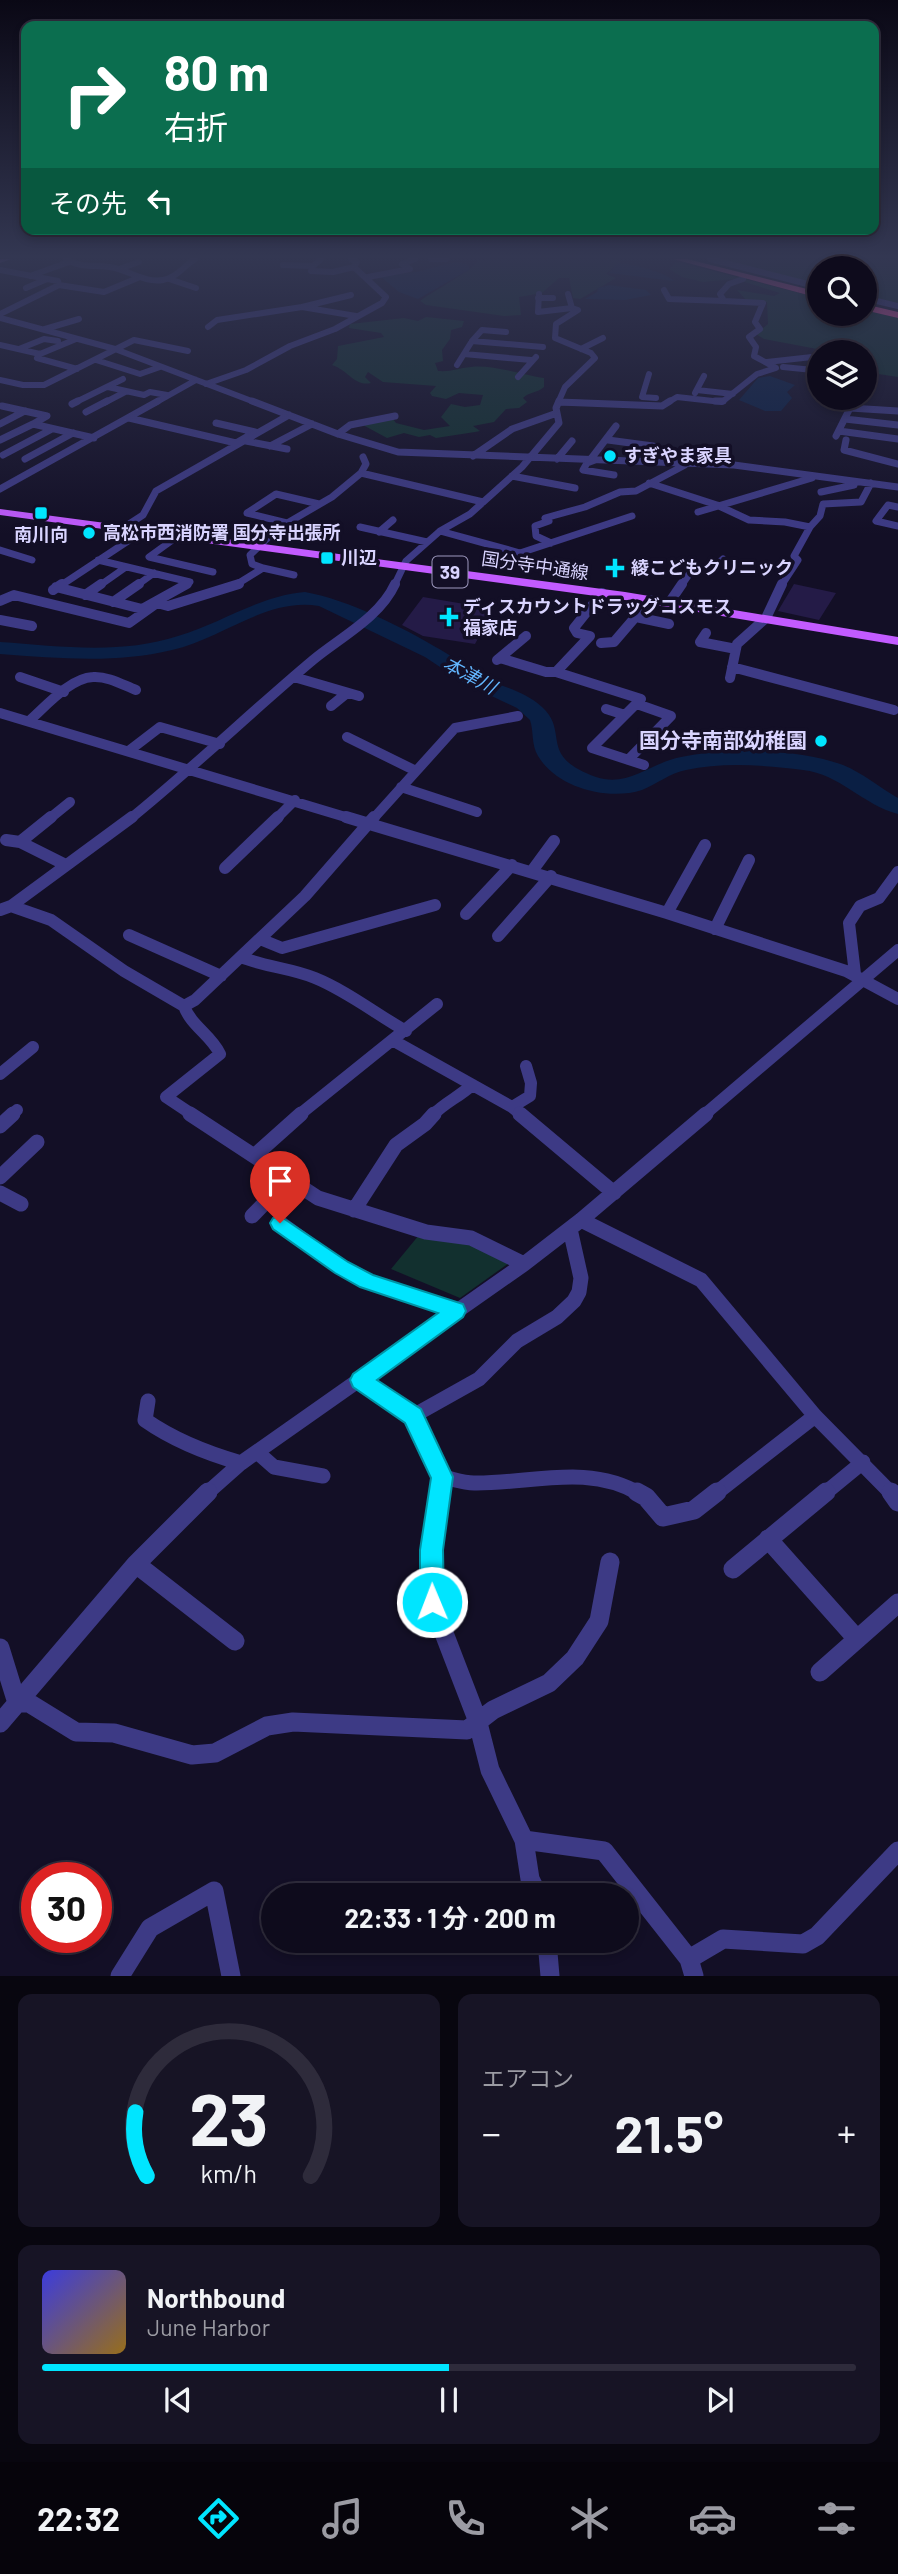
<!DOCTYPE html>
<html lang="ja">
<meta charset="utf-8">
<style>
body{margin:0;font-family:Barlow,"Noto Sans JP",sans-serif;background:#171425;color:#f1f3f6;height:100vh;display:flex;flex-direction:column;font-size:26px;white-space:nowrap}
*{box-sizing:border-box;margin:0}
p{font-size:23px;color:#9b9ba3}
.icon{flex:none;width:38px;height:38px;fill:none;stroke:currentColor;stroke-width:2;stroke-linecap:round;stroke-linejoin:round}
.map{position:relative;height:1976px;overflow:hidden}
.details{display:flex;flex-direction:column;gap:18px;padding:18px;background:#08060f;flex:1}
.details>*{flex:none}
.hud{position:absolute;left:21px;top:21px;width:858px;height:214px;border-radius:14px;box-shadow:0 4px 10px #0003,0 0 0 2px #2e2b3b;background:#0b6e4f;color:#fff;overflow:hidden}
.controls{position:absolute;left:807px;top:256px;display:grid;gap:14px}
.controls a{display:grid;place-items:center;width:70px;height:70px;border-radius:50%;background:#0e0b1c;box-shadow:0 4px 10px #0003,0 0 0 2px #2e2b3b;font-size:35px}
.speed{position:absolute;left:21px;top:1862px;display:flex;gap:14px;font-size:35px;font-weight:700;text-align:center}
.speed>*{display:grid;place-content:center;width:91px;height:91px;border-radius:50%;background:#0e0b1c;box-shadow:0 4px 10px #0003,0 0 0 2px #2e2b3b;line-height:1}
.speed .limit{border:10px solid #d22;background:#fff;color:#111}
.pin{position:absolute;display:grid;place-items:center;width:60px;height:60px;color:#fff;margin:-72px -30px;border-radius:50% 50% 50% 0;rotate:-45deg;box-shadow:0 0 7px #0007}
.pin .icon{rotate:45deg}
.me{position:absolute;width:77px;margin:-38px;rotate:359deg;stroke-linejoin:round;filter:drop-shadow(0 0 5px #0008)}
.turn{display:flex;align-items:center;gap:24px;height:147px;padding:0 28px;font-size:32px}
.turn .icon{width:91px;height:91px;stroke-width:2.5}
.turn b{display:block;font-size:49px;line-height:60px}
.then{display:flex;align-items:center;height:66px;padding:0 28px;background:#0003;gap:14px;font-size:26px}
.big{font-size:52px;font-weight:700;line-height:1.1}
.details .card{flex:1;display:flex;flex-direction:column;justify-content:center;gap:10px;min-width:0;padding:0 24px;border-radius:14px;background:#171425}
.details .dial{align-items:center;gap:0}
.dial svg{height:182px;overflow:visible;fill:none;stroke:#2e2b3b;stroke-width:7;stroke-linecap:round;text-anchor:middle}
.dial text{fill:#f1f3f6;stroke:none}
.song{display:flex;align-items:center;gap:21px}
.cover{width:84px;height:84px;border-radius:10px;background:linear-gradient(135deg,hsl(240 70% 55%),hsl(40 70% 35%))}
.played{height:7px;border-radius:4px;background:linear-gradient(90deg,#00e5ff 50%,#2e2b3b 50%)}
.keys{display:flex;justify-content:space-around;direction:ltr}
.heat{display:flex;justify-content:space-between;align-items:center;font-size:38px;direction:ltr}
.details .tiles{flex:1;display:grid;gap:18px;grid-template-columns:1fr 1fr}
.card:last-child{grid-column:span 2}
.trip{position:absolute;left:261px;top:1883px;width:378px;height:70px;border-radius:35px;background:#0e0b1c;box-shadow:0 4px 10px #0003,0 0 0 2px #2e2b3b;font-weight:700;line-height:70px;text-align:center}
.tab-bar{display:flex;height:112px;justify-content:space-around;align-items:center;background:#06040b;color:#9b9ba3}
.tab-bar .icon{width:49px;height:49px}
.tab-bar .current{color:#00e5ff}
.tab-bar b{font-size:32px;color:#f1f3f6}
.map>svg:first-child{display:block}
.green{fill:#12302f}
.water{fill:#0a1f44}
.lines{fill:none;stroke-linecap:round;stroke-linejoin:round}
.river{fill:#0a1f44;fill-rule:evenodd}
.building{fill:#241b47}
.street-far5{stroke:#3d3a85;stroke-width:6}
.street-far4{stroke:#3d3a85;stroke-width:7}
.street-far3{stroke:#3d3a85;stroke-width:10}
.street-far2{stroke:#3d3a85;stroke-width:12}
.street-far1{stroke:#3d3a85;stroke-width:15}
.street{stroke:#3d3a85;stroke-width:19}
.primary{fill:#c25bff;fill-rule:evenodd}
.highway{fill:#ff4fa3;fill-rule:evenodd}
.route{fill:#00e5ff;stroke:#0095a6;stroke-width:2}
.poi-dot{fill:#00e5ff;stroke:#130f26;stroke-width:2.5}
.labels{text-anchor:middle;stroke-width:7;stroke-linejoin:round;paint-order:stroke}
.far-poi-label{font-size:18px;font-weight:bold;fill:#d9d4ff;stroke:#130f26;text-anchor:start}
.far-street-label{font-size:18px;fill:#d9d4ff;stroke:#130f26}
.shield{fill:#130f26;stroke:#9e99be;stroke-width:2}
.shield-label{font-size:19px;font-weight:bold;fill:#d9d4ff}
.far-water-label{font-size:19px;font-style:italic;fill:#62b6ff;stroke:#130f26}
.poi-label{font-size:21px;font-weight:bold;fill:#d9d4ff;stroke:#130f26;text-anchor:end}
</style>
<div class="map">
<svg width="898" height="1976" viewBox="0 0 898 1976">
<rect width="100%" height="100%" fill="#130f26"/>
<path class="green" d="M498,259H620L621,261L606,274L616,278L580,299L573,298L569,278H559L542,293L519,297L521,315L504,316L426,305L420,301C436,289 468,274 478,260Z
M715,259H898V303L865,296L864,268H819V286Z
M677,262L819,298V313H864L865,310L898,318V377L865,372V368L872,367L874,363L865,360L864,352H833L764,339L756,334L768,324L767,302L747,301L737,290L774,296L780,293L735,279L703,282L682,277L669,269Z
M426,317L464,321L462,327L451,330L450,339L442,350L443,361L435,363L438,371C452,372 458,368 471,367C490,364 524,375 544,378V387C537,393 529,392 523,398L527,402L519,408L506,409L494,422L473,426L480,431L475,432L436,438L430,435L419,437L404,433L387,438L363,425L393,419L396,423L424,430L450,426L441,417L451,404L465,407L480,405L483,395L459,393L446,399L432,396L430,393L436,386L383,382L368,372L365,377L371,383C355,387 348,370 332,365L337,359L338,346L384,337L381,333L349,328L350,324L404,318L418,321Z
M419,1235L469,1241L509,1263L460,1298L391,1269Z"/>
<path class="water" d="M455,262L467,264L470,269L418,299L399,292L380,276L416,272Z
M618,263C632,264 665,272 674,281L609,273Z
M609,285L646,290L651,295L625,300L585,299L597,292L598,288Z
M770,376L795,385L787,392L792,398L781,411H765L739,400L758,378Z"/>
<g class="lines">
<path class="river" d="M305,592C349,600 402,627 441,650C455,658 467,668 481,676C501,687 525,691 542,707C570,732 537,756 596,777C628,788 650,763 681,757C725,747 801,749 843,765C863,773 880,788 898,798V814C863,805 840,774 803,770C765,765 722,762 686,770C670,773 657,784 642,790C608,801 557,788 538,756C531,744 534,732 530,720L517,708L464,683L425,657L319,606C267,597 222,639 172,650C114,664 58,658 0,654V642C59,646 120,655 178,636C222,623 258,596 305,592Z"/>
</g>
<path class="building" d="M794,584L836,593L819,620L778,611Z
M423,597L494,609L475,644L423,636L402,625Z"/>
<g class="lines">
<path class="street-far5" d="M66,259C81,269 98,264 115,268C131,272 146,283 163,280C176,278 184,266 195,259
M431,259H446
M710,259L819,287
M283,265L313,266L321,259
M313,266L311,271L333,272L354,267
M119,269L139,262
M0,270L58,281L59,285
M30,276L69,262
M368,277L410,269L402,264L415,259
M169,279L196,288
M26,288L47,279
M664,290L669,299L724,301
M539,294L538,312L572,308
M351,295L302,307L356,316
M538,298H553
M864,298L898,306
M0,314L59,285L104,292L140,277
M0,318L115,349L257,403
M208,327L217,320L302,307
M45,329L79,319
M472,341L482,330L506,332
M0,345L40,354L76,339
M19,349L44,339L58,341
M581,349L603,338
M40,354L37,358L77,369
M464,354L531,360
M96,360L140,374L160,367
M767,362L812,357L819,359
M457,365L472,341L543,347
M783,367L813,370L817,377
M649,374L642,397L656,398
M518,377L536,357
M0,380L23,385H44L134,340L188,351
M206,384L246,370L290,346L335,329L382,303L386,297L354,267L357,262L351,259
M108,387L144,395L150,392L167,395
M697,390L733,394
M695,393L704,376
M559,402L584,403
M74,403L123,379
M104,403L125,392
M155,403L196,380
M558,403L565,387L595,358L591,353L555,338L556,324L578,310L572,308L568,294
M667,403L677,397L722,402L757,374L776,368L754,356L756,347L749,337L760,329L755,322L763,303L724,301L720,294L729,284L743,279"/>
<path class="street-far4" d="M252,401L338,434L398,452L734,465L898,487
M715,401H723
M559,402L662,406L670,401
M72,404L78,401
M2,406L47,416L33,424L94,438
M86,412L107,401
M129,418L236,443L255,432L216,423
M845,419L898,425
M0,424L25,411
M839,431L898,439
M338,434L350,425L395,416
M836,436L850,408L898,411
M0,440L33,424
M608,440L653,446
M846,440L844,450L898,464
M246,441L287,449
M270,446L312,424
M3,455L52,429
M473,456L512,429L557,413
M25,459L73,433
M557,459L572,441
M590,460L616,426
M595,460L587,463L583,470L614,475
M361,473L366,464L363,457
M512,476L575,488
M649,483L717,505L749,520L785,522L810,527L794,556L798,560L781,586
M0,489L158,401
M821,492L854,485
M898,507L888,505L876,521L898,526
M698,512L812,478
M287,523L247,513L276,494L319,504
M360,527L427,542
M810,527L820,516L823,504L861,502L871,483
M123,528L143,515L156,491L289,415
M440,531L520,553L632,516
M379,532L393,520
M178,536L149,557L213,572
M551,543L536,536L535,526L549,521L545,518L585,507L620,492L636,491L685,465
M0,550L32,560
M98,560L190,582L183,586
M263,568L294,575
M60,586L143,531
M99,586L126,567
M136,586L154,573
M234,586L263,568L252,564L250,555L277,529L332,497L361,473L483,502
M394,586L406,561L440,531L470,514L522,467L559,423L556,408L559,401
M681,586L692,570H711L723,559"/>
<path class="street-far3" d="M56,587L142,609L187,584
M53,590L62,584
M602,593L574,628L577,633L590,636L556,672L641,699L592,748L644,765
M85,595L101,584
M0,601L14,595L129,623L157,603L168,606L239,584
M113,602L139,584
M669,603L682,584
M636,617L669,624
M0,620L32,626
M706,633L700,642L736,649
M601,643L614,642L650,600
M500,658L546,672H556
M497,660L526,636
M732,667L894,710
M20,677L64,692
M294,677L359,696
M730,678L737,644L766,618L782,584
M331,706L347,693
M606,709L625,715
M0,713L352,819
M29,721C46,706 70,678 93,677C108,676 123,685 136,690
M347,737L414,770
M130,750L160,727L220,744
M628,760L671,716L637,704
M401,787L477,812
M49,819L70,802
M130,819C193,768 251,712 313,660C341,637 380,617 395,584
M276,819L295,800
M373,819L455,728L518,716"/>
<path class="street-far2" d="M346,817L667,913L846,971L898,999
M6,840L20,842L66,865
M20,842L51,817
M225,868L278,817
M532,871L554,841
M11,906L51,920L124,971L184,1006L195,1000L305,896L374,817
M0,910L11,906L132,817
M667,913L705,845
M466,914L512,865
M715,929L749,860
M129,935L221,976
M498,936L551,876
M260,939L282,948L435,905
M241,957C265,967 291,968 315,978C347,991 376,1014 406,1031
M855,974L849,923L860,906L879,898L898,872
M184,1006C191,1026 211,1035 220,1054L166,1097L193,1115
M394,1041L512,1107L522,1115
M0,1074L33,1047
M512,1107L530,1096L531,1083L526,1066
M11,1115L17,1110
M299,1115L437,1004
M433,1115C444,1103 459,1097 472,1085
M704,1115L898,950"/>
<path class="street-far1" d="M190,1114L318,1198L426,1232L471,1238L524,1264
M520,1114L614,1193
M0,1126L13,1114
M254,1156L301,1114
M0,1177L37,1142
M0,1193L21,1204
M354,1210L396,1145L425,1124L434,1114
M252,1216L287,1180
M581,1220L701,1280L815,1416L892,1494
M280,1223L342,1268L367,1281L456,1311
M360,1380L413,1416L442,1477L440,1494
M148,1401L145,1420C175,1441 206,1453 241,1463
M413,1416L479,1379L517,1341L557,1317L574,1301L579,1292L581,1278L570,1229
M257,1452L274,1467L323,1476
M442,1477C453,1479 463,1483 474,1483C530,1484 588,1463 640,1494
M206,1494L241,1463L524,1264L581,1220L706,1114
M715,1494L815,1416
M824,1494L863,1462"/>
<path class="street" d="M440,1492L432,1550V1602L477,1719L490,1770L524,1840L530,1879L538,1895
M637,1492L646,1497L663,1517L694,1510L717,1492
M891,1492L898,1502
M768,1539L857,1639
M136,1564L235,1641
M733,1569L826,1492
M0,1648L17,1703H29L76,1732L114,1733L192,1755L215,1753L267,1726L293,1722L467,1730L493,1710L549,1683L575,1658L599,1621L610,1562
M820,1672L898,1603
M0,1723L136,1564L208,1492
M524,1840L604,1851L689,1959L723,1939L803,1944L817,1936L898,1851
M547,1941L550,1976
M689,1959L694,1976
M120,1976L150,1928L214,1891L231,1976"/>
<path class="primary" d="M0,259H11L0,263Z
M0,509L625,592L898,637V645L625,600L0,515Z"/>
<path class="highway" d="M673,259H687L819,292V298Z
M864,304L898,312V318L864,310Z"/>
</g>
<linearGradient id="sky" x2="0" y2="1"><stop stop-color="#0a0815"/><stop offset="0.48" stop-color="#333752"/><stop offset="1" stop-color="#333752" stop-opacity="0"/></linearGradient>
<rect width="898" height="535" fill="url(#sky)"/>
<path class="route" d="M280,1216L348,1262L373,1275L463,1304L466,1311L463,1317L377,1380L421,1409L453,1477L443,1550L444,1602L440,1611L432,1614L423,1611L420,1602V1550L431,1478L405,1423L353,1387L350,1380L353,1374L438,1313L360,1287L335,1273L273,1229L270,1223L273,1218Z"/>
<g class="poi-dot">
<circle cx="610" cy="456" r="7"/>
<rect x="34" y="506" width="14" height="14" rx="3.5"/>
<circle cx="89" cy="533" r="7"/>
<rect x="320" y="551" width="14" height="14" rx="3.5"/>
<path d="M611.5 557.5h7v7h7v7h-7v7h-7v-7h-7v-7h7z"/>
<path d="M445.5 606.5h7v7h7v7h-7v7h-7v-7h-7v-7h7z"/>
<circle cx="821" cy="741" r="7"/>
</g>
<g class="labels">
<g class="far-poi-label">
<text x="624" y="462">すぎやま家具</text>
<text x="103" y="539">高松市西消防署 国分寺出張所</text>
<text x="41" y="541" text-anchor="middle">南川向</text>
<text x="341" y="564">川辺</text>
<text x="631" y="574">綾こどもクリニック</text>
<text x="463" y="613">ディスカウントドラッグコスモス<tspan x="463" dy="21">福家店</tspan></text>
</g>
<g class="far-street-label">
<text transform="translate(535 566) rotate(8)" y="6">国分寺中通線</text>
</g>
<rect class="shield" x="432.5" y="556.5" width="35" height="31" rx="5"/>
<g class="shield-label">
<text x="450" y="579">39</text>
</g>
<g class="far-water-label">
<text transform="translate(470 675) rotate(28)" y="7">本津川</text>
</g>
<g class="poi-label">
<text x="807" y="748">国分寺南部幼稚園</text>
</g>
</g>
</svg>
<div class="controls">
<a><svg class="icon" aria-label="search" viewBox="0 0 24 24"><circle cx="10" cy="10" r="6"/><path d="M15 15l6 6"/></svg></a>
<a><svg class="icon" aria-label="layers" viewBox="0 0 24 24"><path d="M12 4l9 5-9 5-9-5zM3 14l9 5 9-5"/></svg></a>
</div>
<div class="speed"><div class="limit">30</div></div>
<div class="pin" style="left:280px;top:1223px;background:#d93025"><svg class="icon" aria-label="arrive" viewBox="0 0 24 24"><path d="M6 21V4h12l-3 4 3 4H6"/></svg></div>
<svg class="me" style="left:432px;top:1602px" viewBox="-20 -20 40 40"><circle r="17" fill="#00e5ff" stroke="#fff" stroke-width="3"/><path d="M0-11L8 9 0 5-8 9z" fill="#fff"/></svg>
<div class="trip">22:33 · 1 分 · 200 m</div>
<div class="hud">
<div class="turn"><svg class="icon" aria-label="right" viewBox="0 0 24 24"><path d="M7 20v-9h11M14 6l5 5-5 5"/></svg><div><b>80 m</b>右折</div></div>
<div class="then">その先<svg class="icon" aria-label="left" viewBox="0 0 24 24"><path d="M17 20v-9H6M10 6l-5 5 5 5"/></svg></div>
</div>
</div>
<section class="details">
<div class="tiles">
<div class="card dial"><svg viewBox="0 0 100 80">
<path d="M14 69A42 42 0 1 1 86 69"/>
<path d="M14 69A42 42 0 0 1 9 41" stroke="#00e5ff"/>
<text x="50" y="56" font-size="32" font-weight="700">23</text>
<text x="50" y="72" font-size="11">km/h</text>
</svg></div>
<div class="card"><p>エアコン</p>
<div class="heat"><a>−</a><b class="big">21.5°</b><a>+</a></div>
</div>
<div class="card">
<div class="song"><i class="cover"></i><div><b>Northbound</b><p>June Harbor</p></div></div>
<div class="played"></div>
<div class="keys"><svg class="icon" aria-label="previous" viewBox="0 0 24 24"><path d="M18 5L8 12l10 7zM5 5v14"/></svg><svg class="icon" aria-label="pause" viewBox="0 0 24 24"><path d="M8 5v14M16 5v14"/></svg><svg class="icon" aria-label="next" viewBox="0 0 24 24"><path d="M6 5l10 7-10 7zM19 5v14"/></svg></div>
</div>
</div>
</section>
<nav class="tab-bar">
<b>22:32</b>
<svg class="icon current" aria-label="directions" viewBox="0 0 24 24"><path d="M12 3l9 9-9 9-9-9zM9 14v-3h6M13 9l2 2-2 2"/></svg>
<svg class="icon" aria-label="music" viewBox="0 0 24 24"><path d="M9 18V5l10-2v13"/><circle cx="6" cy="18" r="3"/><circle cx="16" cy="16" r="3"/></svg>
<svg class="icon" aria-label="phone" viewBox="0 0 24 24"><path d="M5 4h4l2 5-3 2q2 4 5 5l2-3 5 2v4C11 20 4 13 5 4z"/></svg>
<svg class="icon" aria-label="climate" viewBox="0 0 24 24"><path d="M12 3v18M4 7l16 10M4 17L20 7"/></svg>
<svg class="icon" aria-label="car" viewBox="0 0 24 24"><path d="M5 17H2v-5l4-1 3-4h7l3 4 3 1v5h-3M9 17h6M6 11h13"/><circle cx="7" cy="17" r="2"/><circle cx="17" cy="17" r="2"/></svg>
<svg class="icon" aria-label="filters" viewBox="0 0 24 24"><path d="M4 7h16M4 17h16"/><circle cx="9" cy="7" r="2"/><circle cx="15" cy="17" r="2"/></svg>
</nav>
